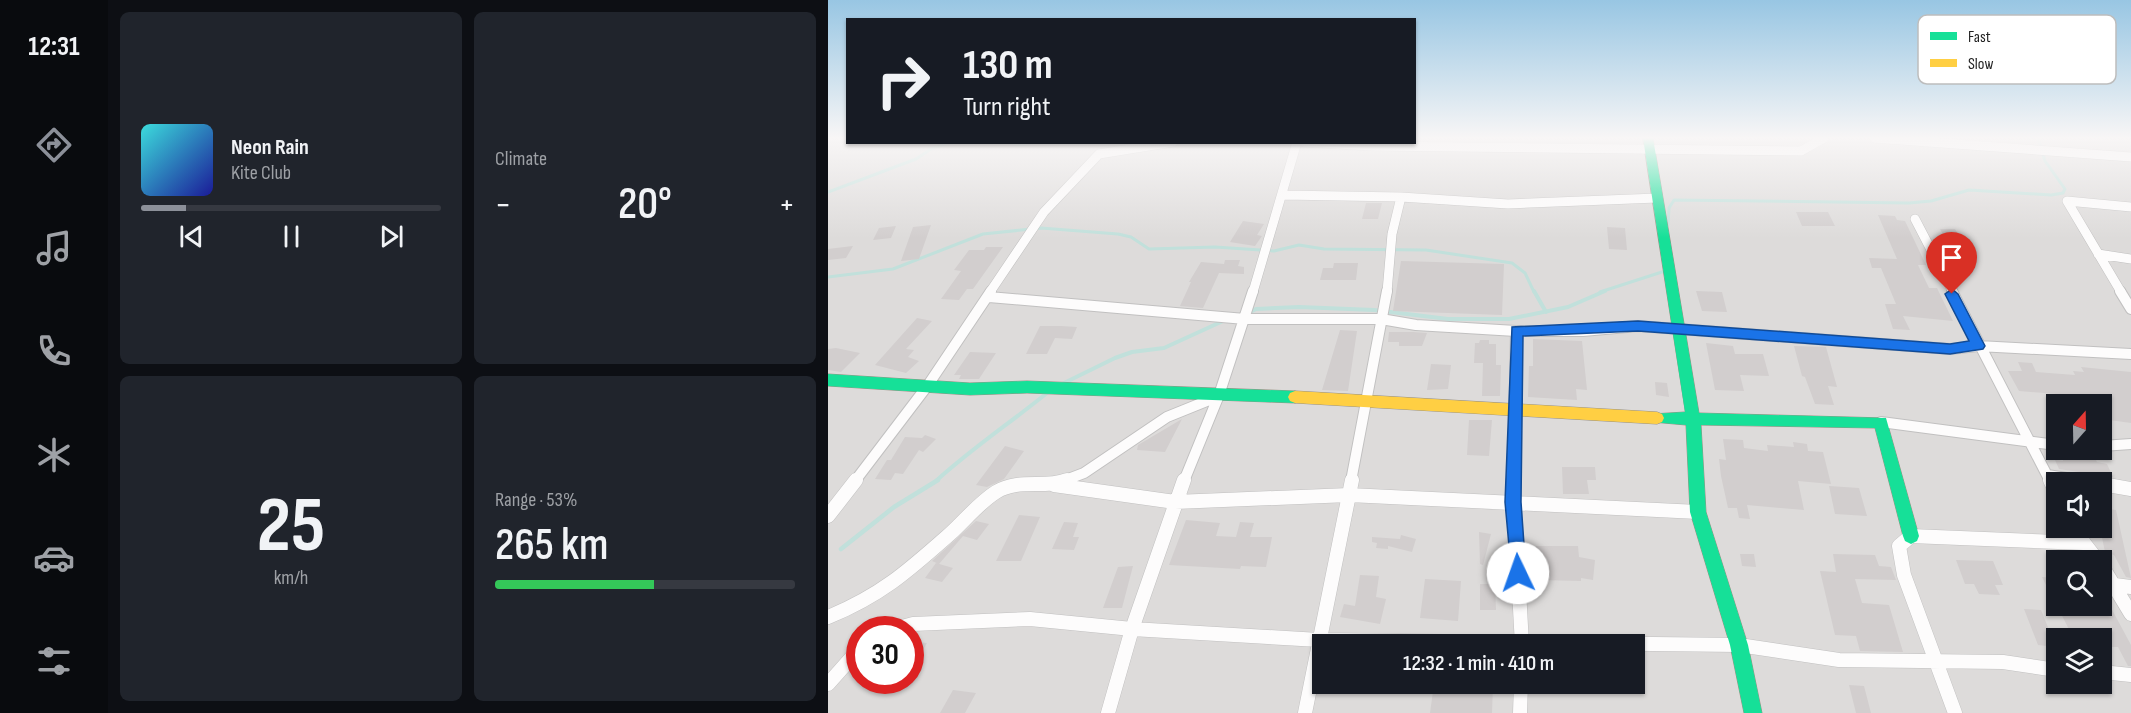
<!DOCTYPE html>
<meta charset="utf-8">
<style>
body{margin:0;font-family:"Sofia Sans Condensed",sans-serif;background:#20242c;color:#f1f3f6;height:100vh;display:flex;flex-direction:column;font-size:22px;white-space:nowrap}
*{box-sizing:border-box;margin:0}
p{font-size:20px;color:#9ea1a6}
.icon{flex:none;width:33px;height:33px;fill:none;stroke:currentColor;stroke-width:2;stroke-linecap:round;stroke-linejoin:round}
.map{position:relative;flex:1;overflow:hidden}
.sheet{display:flex;flex-direction:column;gap:12px;padding:12px;background:#0d0f14;width:720px}
.sheet>*{flex:none}
.top-card{position:absolute;left:18px;top:18px;width:570px;height:126px;border-radius:0px;box-shadow:0 2px 4px #0004;background:#171b24;color:#f1f3f6;overflow:hidden}
.needle{width:39px;rotate:20deg}
.fabs{position:absolute;left:1218px;top:394px;display:grid;gap:12px}
.fabs a{display:grid;place-items:center;width:66px;height:66px;border-radius:0px;background:#171b24;box-shadow:0 2px 4px #0004;font-size:30px}
.speed{position:absolute;left:18px;top:616px;display:flex;gap:12px;font-size:30px;font-weight:700;text-align:center}
.speed>*{display:grid;place-content:center;width:78px;height:78px;border-radius:50%;background:#171b24;box-shadow:0 2px 4px #0004;line-height:1}
.speed .limit{border:9px solid #d22;background:#fff;color:#111}
.pin{position:absolute;display:grid;place-items:center;width:51px;height:51px;color:#fff;margin:-62px -26px;border-radius:50% 50% 50% 0;rotate:-45deg;box-shadow:0 0 6px #0007}
.pin .icon{rotate:45deg}
.me{position:absolute;width:66px;margin:-33px;rotate:357deg;stroke-linejoin:round;filter:drop-shadow(0 0 4px #0008)}
.turn{display:flex;align-items:center;gap:21px;height:126px;padding:0 18px;font-size:27px}
.turn .icon{width:78px;height:78px;stroke-width:2.5}
.turn b{display:block;font-size:42px;line-height:51px}
.big{font-size:45px;font-weight:600;line-height:1.1}
.sheet .card{flex:1;display:flex;flex-direction:column;justify-content:center;gap:9px;min-width:0;padding:0 21px;border-radius:9px;background:#20242c}
.sheet .dial{align-items:center;gap:0}
.dial b{font-size:78px;line-height:1}
.song{display:flex;align-items:center;gap:18px}
.cover{width:72px;height:72px;border-radius:9px;background:linear-gradient(135deg,hsl(180 70% 55%),hsl(240 70% 35%))}
.played{height:6px;border-radius:3px;background:linear-gradient(90deg,#8c9099 15%,#363941 15%)}
.keys{display:flex;justify-content:space-around;direction:ltr}
.heat{display:flex;justify-content:space-between;align-items:center;font-size:33px;direction:ltr}
.charge{height:9px;border-radius:4px;background:linear-gradient(90deg,#34c759 53%,#363941 0)}
.sheet .tiles{flex:1;display:grid;gap:12px;grid-template-columns:repeat(2,1fr)}
.trip{position:absolute;left:484px;top:634px;width:333px;height:60px;border-radius:0px;background:#171b24;box-shadow:0 2px 4px #0004;font-weight:600;line-height:60px;text-align:center}
main{display:flex;flex:1;min-height:0}
.menu{display:flex;flex-direction:column;width:108px;justify-content:space-around;align-items:center;background:#090b0e;color:#9ea1a6}
.menu .icon{width:42px;height:42px}
.menu .selected{color:#8c9099}
.menu b{font-size:27px;color:#f1f3f6}
.map>svg:first-child{display:block}
.residential{fill:#dddbda;fill-rule:evenodd}
.lines{fill:none;stroke-linecap:round;stroke-linejoin:round}
.stream-far2{stroke:#c1e0db;stroke-width:3}
.stream-far1{stroke:#c1e0db;stroke-width:4}
.stream{stroke:#c1e0db;stroke-width:4.5}
.building{fill:#d2cece}
.street-far2-casing{stroke:#c1c0c0;stroke-width:10}
.street-far1-casing{stroke:#c1c0c0;stroke-width:12}
.street-casing{stroke:#c1c0c0;stroke-width:15}
.fast-casing{stroke:#999284;stroke-width:1}
.slow-casing{stroke:#999284;stroke-width:1}
.street-far2{stroke:#fdfcfc;stroke-width:9}
.street-far1{stroke:#fdfcfc;stroke-width:10}
.street{stroke:#fdfcfc;stroke-width:14}
.fast{fill:#16e098;fill-rule:evenodd}
.slow{fill:#ffcf43;fill-rule:evenodd}
.route{fill:#1a73e8;stroke:#114b97;stroke-width:1.5}
.key{fill:#fff;stroke:#bdbdbd;stroke-width:1.5}
.key-label{font-size:16px;fill:#222}
</style>
<main>
<nav class="menu">
<b>12:31</b>
<svg class="icon selected" aria-label="directions" viewBox="0 0 24 24"><path d="M12 3l9 9-9 9-9-9zM9 14v-3h6M13 9l2 2-2 2"/></svg>
<svg class="icon" aria-label="music" viewBox="0 0 24 24"><path d="M9 18V5l10-2v13"/><circle cx="6" cy="18" r="3"/><circle cx="16" cy="16" r="3"/></svg>
<svg class="icon" aria-label="phone" viewBox="0 0 24 24"><path d="M5 4h4l2 5-3 2q2 4 5 5l2-3 5 2v4C11 20 4 13 5 4z"/></svg>
<svg class="icon" aria-label="climate" viewBox="0 0 24 24"><path d="M12 3v18M4 7l16 10M4 17L20 7"/></svg>
<svg class="icon" aria-label="car" viewBox="0 0 24 24"><path d="M5 17H2v-5l4-1 3-4h7l3 4 3 1v5h-3M9 17h6M6 11h13"/><circle cx="7" cy="17" r="2"/><circle cx="17" cy="17" r="2"/></svg>
<svg class="icon" aria-label="filters" viewBox="0 0 24 24"><path d="M4 7h16M4 17h16"/><circle cx="9" cy="7" r="2"/><circle cx="15" cy="17" r="2"/></svg>
</nav>
<section class="sheet">
<div class="tiles">
<div class="card">
<div class="song"><i class="cover"></i><div><b>Neon Rain</b><p>Kite Club</p></div></div>
<div class="played"></div>
<div class="keys"><svg class="icon" aria-label="previous" viewBox="0 0 24 24"><path d="M18 5L8 12l10 7zM5 5v14"/></svg><svg class="icon" aria-label="pause" viewBox="0 0 24 24"><path d="M8 5v14M16 5v14"/></svg><svg class="icon" aria-label="next" viewBox="0 0 24 24"><path d="M6 5l10 7-10 7zM19 5v14"/></svg></div>
</div>
<div class="card"><p>Climate</p>
<div class="heat"><a>−</a><b class="big">20°</b><a>+</a></div>
</div>
<div class="card dial"><b>25</b><p>km/h</p></div>
<div class="card"><p>Range · 53%</p><b class="big">265 km</b><div class="charge"></div></div>
</div>
</section>
<div class="map">
<svg width="1303" height="713" viewBox="0 0 1303 713">
<rect width="100%" height="100%" fill="#efeceb"/>
<path class="residential" d="M0,138H19L20,142H586L587,138H1303V713H0ZM1228,405H1274V450H1228ZM1228,483H1274V528H1228ZM1228,561H1274V606H1228ZM32,630H82V681H32ZM1228,639H1274V684H1228ZM495,645H807V684H495Z"/>
<g class="lines">
<path class="stream-far2" d="M176,142L192,145L209,142
M0,192L88,159L103,149L122,142
M840,225L841,208L846,200L1081,203L1103,201L1141,190L1223,195L1235,193L1237,189L1217,161L1210,138
M0,277L65,269L155,234L213,228L290,234L303,237L321,249L387,247L446,251L471,245L496,249L598,250L684,263L697,273L706,292
M772,292L837,271"/>
<path class="stream-far1" d="M706,291L718,312
M420,313L428,309L471,307L546,310L620,319H681L740,307L777,291
M236,383L287,358L304,352L336,348L395,321
M108,481C143,449 182,423 219,393"/>
<path class="stream" d="M13,549L66,507L110,480"/>
</g>
<path class="building" d="M538,203H554L550,219H534Z
M968,212H1000L1007,226H974Z
M1050,215L1067,216L1069,220L1077,221L1098,265H1090L1101,288H1109L1125,321L1075,316L1082,330L1065,329L1057,304H1068L1053,268H1044L1041,258L1069,259Z
M415,221L436,224L429,235L434,236L427,246L402,242Z
M103,225L91,259L73,261L85,227Z
M68,226L63,238L45,240L51,228Z
M779,227L797,228L799,250L781,249Z
M1112,229H1127L1133,240H1118Z
M25,246L18,258L0,260V249Z
M158,247H175L145,289H139L131,300L113,299L133,271L126,270L141,250H156Z
M397,260H412L410,266L416,267V274L391,273L375,308L352,306L363,282H361L373,262L396,264Z
M573,261L676,264L674,315L565,311Z
M506,263H530L528,280H492L495,268H505Z
M868,291L894,292L899,312L874,311Z
M89,318L104,321L78,349L86,350L80,357L91,361L78,373L47,365Z
M212,326H233L249,327L244,339L227,338L219,354H198Z
M512,330L529,331L520,391L494,390Z
M561,332H585L599,333L594,346H571V342H560Z
M705,339L754,341L759,390L748,389L749,400L700,397L701,366H705Z
M652,340H661V344H668V365H673L672,396H654L655,363H646L647,343H651Z
M878,343L905,346L907,354H935L941,376L912,375L916,391L887,390Z
M966,346L998,347L1009,387L1000,386L1006,405L987,404L977,377L974,376Z
M8,348L32,353L13,372L0,370V349Z
M142,352L168,353L151,379H131L133,375H126Z
M1190,362L1204,363L1208,372L1247,375L1245,371L1256,372L1253,367L1303,372V423L1274,419V405H1258L1253,396L1191,391L1180,371H1194Z
M603,364L623,365L620,389L599,390Z
M827,382L839,383L841,397L828,395Z
M354,419L337,452L309,450L310,445Z
M641,420H664L661,456L639,455Z
M97,435L108,439L95,452L91,450L75,474L67,473L63,480L47,479L59,460H63L77,437L94,438Z
M895,439L915,440L916,448L940,451L939,445L966,447L965,442L979,444L980,451L995,452L1003,484L970,481L976,510L919,505L922,519L911,518L909,508H900L893,476L891,459L898,460Z
M177,446L196,451L176,479L159,487L148,485Z
M1233,450L1265,454L1269,462L1279,464L1285,477L1231,469L1227,460L1235,461Z
M734,467H767L768,480H759L761,494H735Z
M1001,486L1031,488L1039,516L1007,514Z
M1274,508L1288,510L1303,578L1298,577L1286,555L1277,552L1272,528Z
M191,515L212,517L193,561H168Z
M358,520L392,523L388,536L408,537L412,522L426,523L422,537H444L438,567L413,566L412,569L341,565Z
M148,521L161,524L149,540L135,536L111,564L104,561Z
M236,522L250,523L245,537H251L246,550L224,549Z
M651,532L663,534L655,565L652,564Z
M573,535L588,539L584,552L560,546V549L548,548L549,543L544,542V537L572,539Z
M708,546H750L751,557L767,560L765,580L753,578V581L710,580Z
M912,554H926L928,567L914,566Z
M1005,554L1047,555L1051,566L1063,567L1068,580L1027,579L1034,603L1061,605L1075,652L1032,651L1028,636L1007,635L992,571L1008,572Z
M1128,560L1165,561L1175,585H1167L1172,595L1151,594L1146,584H1137Z
M108,563L125,568L114,582L97,578Z
M305,566L294,608H275L290,567Z
M532,575L551,576L548,597L558,599L552,624L512,617L516,604L527,606Z
M1214,577L1228,578V605Z
M597,579L633,581L630,621L592,618Z
M652,584H667L668,610H652Z
M1274,591L1303,645V666H1300L1290,647H1274V639H1246L1229,606H1248L1250,612H1274Z
M1196,609L1213,610L1228,647L1210,645Z
M82,641L99,643L82,671Z
M606,684H665L664,713H602Z
M1021,685L1036,686L1043,713H1028Z
M125,690L148,693L137,713H112Z"/>
<g class="lines">
<g class="street-far2-casing">
<path id="street-far2" d="M1046,138L1303,157
M476,142L544,146L973,151L996,138
M455,195L573,197L680,204L829,198
M1239,201L1293,292
M1239,201L1303,207
M1087,219L1125,292
M1270,254L1303,259
M162,292L216,212L271,154L345,142
M425,292L469,142
M559,292L564,234L573,197"/>
</g>
<g class="street-far1-casing">
<path id="street-far1" d="M1124,291L1222,481
M1292,291L1303,309
M161,297L417,319H553L588,325L688,331H755L810,326L1122,349L1150,346L1303,354
M1053,422L1228,445
M1274,446L1303,444
M1219,475L1258,481
M27,481L100,385L163,291
M235,481L256,473L339,417L391,396
M356,481L391,395L425,291
M523,481L559,291
M685,481L688,331"/>
</g>
<g class="street-casing">
<path id="street" d="M685,480L694,645
M1222,480L1228,492
M1249,480L1269,483
M1274,484L1303,489
M226,485L347,502L521,495L870,512
M0,516L28,480
M1256,543L1270,561
M1274,566L1303,614
M1287,585L1303,587
M0,617C54,595 81,570 124,532C138,519 152,502 168,492C191,478 216,489 239,480
M63,630L85,624L202,619L304,629L491,640L911,645L1011,660L1175,662L1228,670
M1274,672L1303,675
M0,684L32,648
M280,713L304,629L356,480
M477,713L524,480
M692,713L693,684
M1127,713L1076,575L1071,546L1083,536L1256,543L1248,528"/>
</g>
<g class="fast-casing">
<path id="fast" d="M815,138H825L871,413L1058,418L1091,536L1089,541L1083,544L1077,541L1075,536L1047,428L873,425L878,512L920,645L934,713H916L902,645L862,512L858,425L824,422L822,418L824,414L857,412Z
M0,374L142,383L199,381L467,391L472,393L474,397L472,401L467,403L199,393L142,395L0,386Z"/>
</g>
<g class="slow-casing">
<path id="slow" d="M467,391L829,412L834,414L836,418L834,422L829,424L467,403L462,401L460,397L462,393Z"/>
</g>
<use href="#street-far2" class="street-far2"/>
<use href="#street-far1" class="street-far1"/>
<use href="#street" class="street"/>
<use href="#fast" class="fast"/>
<use href="#slow" class="slow"/>
</g>
<linearGradient id="sky" x2="0" y2="1"><stop stop-color="#98c6e3"/><stop offset="0.58" stop-color="#f8f6f6"/><stop offset="1" stop-color="#f8f6f6" stop-opacity="0"/></linearGradient>
<rect width="1303" height="238" fill="url(#sky)"/>
<path class="route" d="M1124,289L1130,294L1157,346L1155,349L1122,354L810,331L695,336L693,502L698,573L696,579L690,581L684,579L677,502L684,327L810,321L1122,344L1141,341L1117,294Z"/>
<rect x="1090" y="15" width="198" height="69" rx="9" class="key"/>
<rect x="1102" y="32" width="27" height="8" fill="#16e098"/>
<rect x="1102" y="59" width="27" height="8" fill="#ffcf43"/>
<g class="key-label">
<text x="1140" y="42">Fast</text>
<text x="1140" y="69">Slow</text>
</g>
</svg>
<div class="fabs">
<a><svg class="needle" viewBox="-14 -14 28 28"><path d="M0-13l5 13h-10z" fill="#e53935"/><path d="M0 13l5-13h-10z" fill="#9ea1a6"/></svg></a>
<a><svg class="icon" aria-label="sound" viewBox="0 0 24 24"><path d="M4 9h4l5-4v14l-5-4H4zM17 9q2 3 0 6"/></svg></a>
<a><svg class="icon" aria-label="search" viewBox="0 0 24 24"><circle cx="10" cy="10" r="6"/><path d="M15 15l6 6"/></svg></a>
<a><svg class="icon" aria-label="layers" viewBox="0 0 24 24"><path d="M12 4l9 5-9 5-9-5zM3 14l9 5 9-5"/></svg></a>
</div>
<div class="speed"><div class="limit">30</div></div>
<div class="pin" style="left:1124px;top:294px;background:#d93025"><svg class="icon" aria-label="arrive" viewBox="0 0 24 24"><path d="M6 21V4h12l-3 4 3 4H6"/></svg></div>
<svg class="me" style="left:690px;top:573px" viewBox="-20 -20 40 40"><circle r="19" fill="#fff"/><path d="M0-13L10 11 0 6-10 11z" fill="#1a73e8"/></svg>
<div class="trip">12:32 · 1 min · 410 m</div>
<div class="top-card">
<div class="turn"><svg class="icon" aria-label="right" viewBox="0 0 24 24"><path d="M7 20v-9h11M14 6l5 5-5 5"/></svg><div><b>130 m</b>Turn right</div></div>
</div>
</div>
</main>
